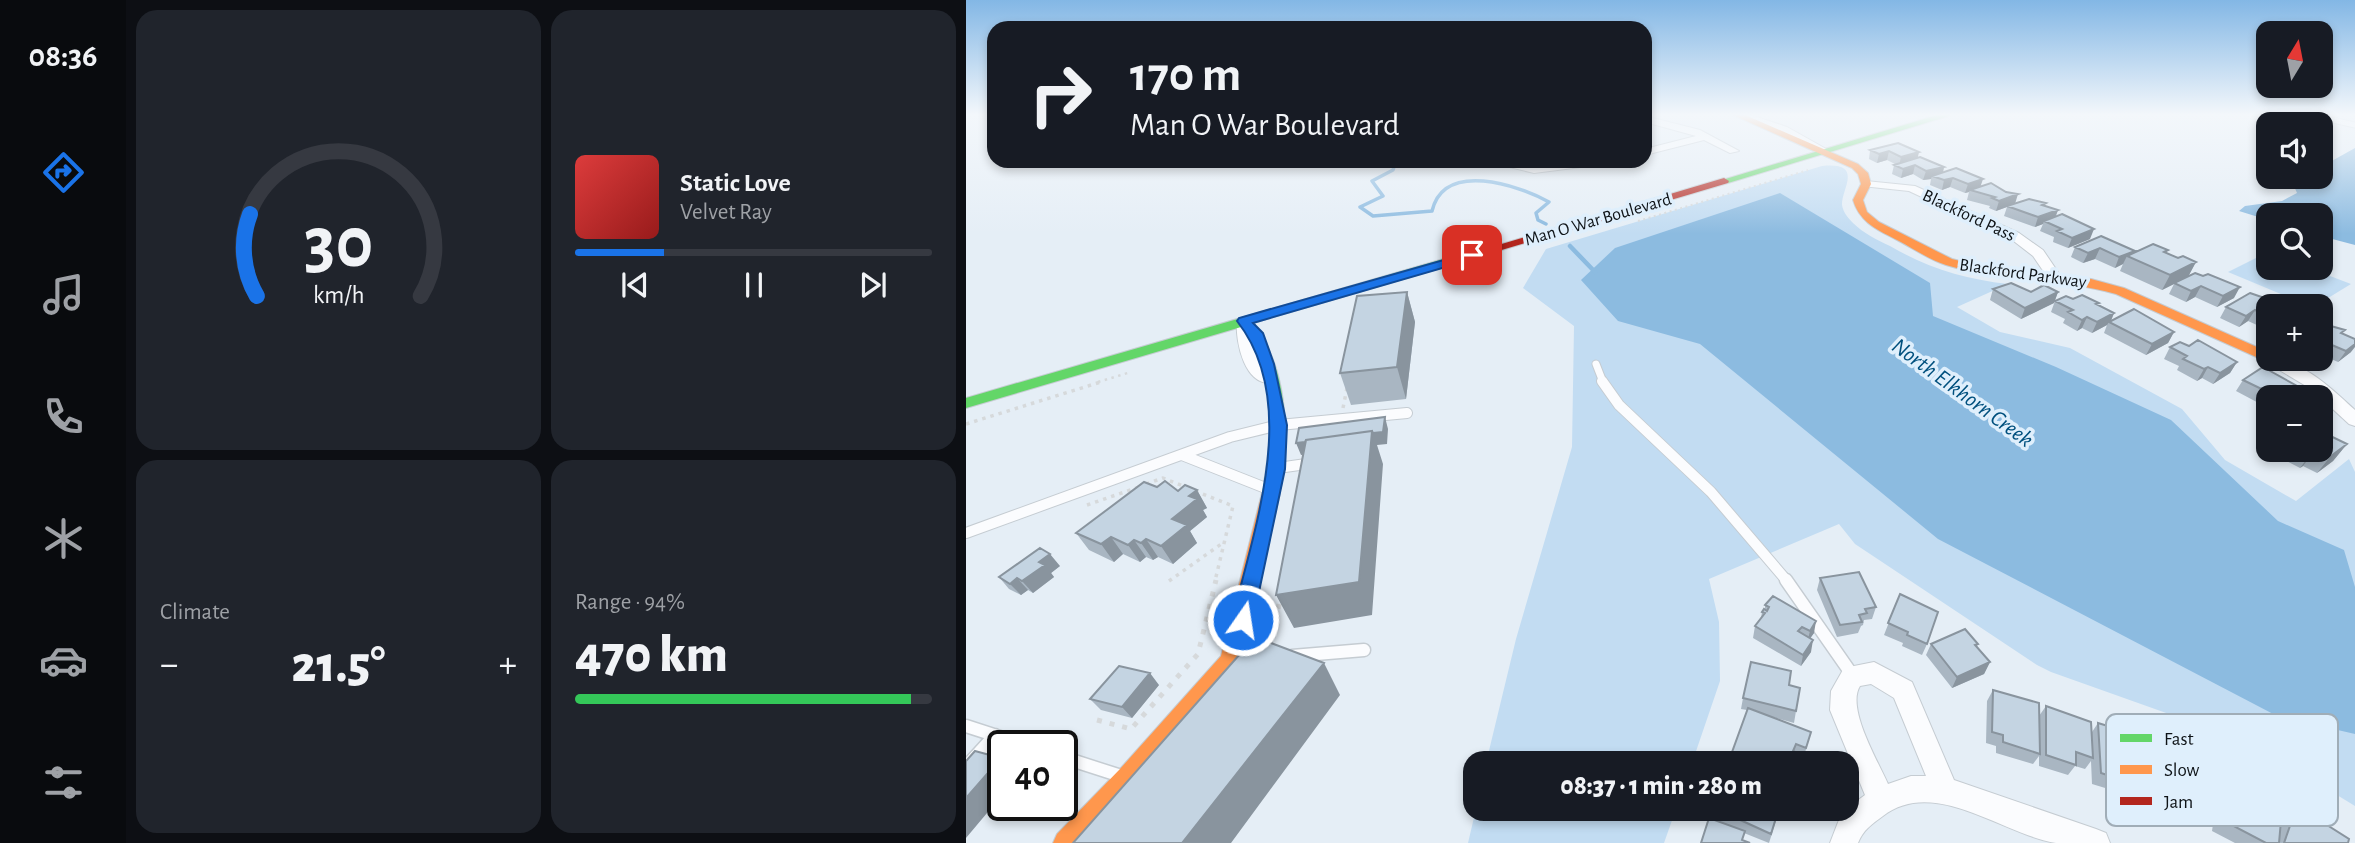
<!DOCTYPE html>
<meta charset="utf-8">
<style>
body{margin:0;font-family:"Alegreya Sans",sans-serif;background:#20242c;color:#f1f3f6;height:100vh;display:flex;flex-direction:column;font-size:26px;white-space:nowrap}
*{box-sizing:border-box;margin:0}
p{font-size:23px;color:#9ea1a6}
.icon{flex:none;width:38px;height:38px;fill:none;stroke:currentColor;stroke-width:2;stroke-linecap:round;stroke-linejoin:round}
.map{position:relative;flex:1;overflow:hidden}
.drawer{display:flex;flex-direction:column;gap:10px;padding:10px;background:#0d0f14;width:840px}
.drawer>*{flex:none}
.banner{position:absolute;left:21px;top:21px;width:665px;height:147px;border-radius:21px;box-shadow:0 4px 10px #0003;background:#171b24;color:#f1f3f6;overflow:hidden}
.needle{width:46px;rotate:10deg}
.tools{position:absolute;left:1290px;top:21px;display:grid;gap:14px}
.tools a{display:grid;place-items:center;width:77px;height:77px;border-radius:14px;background:#171b24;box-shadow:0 4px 10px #0003;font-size:35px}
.speed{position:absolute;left:21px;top:730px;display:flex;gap:14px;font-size:35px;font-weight:700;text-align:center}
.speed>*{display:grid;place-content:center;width:91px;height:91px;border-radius:50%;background:#171b24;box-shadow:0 4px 10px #0003;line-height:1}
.speed .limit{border:4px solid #111;border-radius:10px;background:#fff;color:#111}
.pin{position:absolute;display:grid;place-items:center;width:60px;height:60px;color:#fff;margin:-30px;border-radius:14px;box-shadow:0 4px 10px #0006}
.me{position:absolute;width:77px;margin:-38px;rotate:13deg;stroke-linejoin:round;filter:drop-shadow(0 0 5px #0008)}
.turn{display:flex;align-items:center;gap:24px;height:147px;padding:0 28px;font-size:32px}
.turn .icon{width:91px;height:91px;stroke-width:2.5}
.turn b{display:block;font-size:49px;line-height:60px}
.big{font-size:52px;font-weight:800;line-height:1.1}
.drawer .widget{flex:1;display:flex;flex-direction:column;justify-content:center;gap:10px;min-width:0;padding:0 24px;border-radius:21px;background:#20242c}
.drawer .dial{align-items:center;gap:0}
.dial svg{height:182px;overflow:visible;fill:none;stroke:#363941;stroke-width:7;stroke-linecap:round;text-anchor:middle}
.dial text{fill:#f1f3f6;stroke:none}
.song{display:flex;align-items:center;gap:21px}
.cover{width:84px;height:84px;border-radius:10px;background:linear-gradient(135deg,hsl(0 70% 55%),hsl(0 70% 35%))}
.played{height:7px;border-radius:4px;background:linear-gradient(90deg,#1a73e8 25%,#363941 25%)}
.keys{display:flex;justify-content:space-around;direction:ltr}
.heat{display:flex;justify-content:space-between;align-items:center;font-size:38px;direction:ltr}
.charge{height:10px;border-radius:5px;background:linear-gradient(90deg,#34c759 94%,#363941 0)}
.drawer .tiles{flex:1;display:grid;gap:10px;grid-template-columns:repeat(2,1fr)}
.trip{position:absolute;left:497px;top:751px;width:396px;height:70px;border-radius:21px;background:#171b24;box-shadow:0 4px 10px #0003;font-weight:800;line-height:70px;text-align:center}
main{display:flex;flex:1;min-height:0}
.dock{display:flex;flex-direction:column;width:126px;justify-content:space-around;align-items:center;background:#090b0e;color:#9ea1a6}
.dock .icon{width:49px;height:49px}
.dock .selected{color:#1a73e8}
.dock b{font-size:32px;color:#f1f3f6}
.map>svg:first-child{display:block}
.green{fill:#c2dcf2}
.water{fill:#8cbbe0}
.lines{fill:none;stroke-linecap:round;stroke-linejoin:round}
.stream-far1{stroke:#8cbbe0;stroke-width:3.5}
.stream{stroke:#8cbbe0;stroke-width:4.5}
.lane-far3-casing{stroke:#c5ccd2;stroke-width:7}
.lane-far2-casing{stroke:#c5ccd2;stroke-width:9}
.lane-far1-casing{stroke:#c5ccd2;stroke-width:12}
.lane-casing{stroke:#c5ccd2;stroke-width:15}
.street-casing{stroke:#c5ccd2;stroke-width:2}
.fast-casing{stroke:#c5ccd2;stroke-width:2}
.slow-casing{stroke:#c5ccd2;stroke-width:2}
.jam-casing{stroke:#c5ccd2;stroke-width:2}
.path-far3{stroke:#d6d9db;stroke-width:2;stroke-dasharray:2 3.5;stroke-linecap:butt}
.path-far2{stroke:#d6d9db;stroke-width:2.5;stroke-dasharray:2.5 4.5;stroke-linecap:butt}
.path-far1{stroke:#d6d9db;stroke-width:3.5;stroke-dasharray:3.5 5;stroke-linecap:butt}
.path{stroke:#d6d9db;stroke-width:5;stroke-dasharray:5 8;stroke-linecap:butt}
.lane-far3{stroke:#fbfcfe;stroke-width:5}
.lane-far2{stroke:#fbfcfe;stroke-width:7}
.lane-far1{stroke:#fbfcfe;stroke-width:10}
.lane{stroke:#fbfcfe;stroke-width:12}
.street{fill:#fbfcfe;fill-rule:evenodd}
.fast{fill:#63d668;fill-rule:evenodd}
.slow{fill:#ff974d;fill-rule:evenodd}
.jam{fill:#b3261e;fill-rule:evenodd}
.wall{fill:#a9b6c2}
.shaded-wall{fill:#89949e}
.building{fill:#c4d4e2;stroke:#89949e;stroke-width:2}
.route{fill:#1a73e8;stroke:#114b97;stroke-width:2}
.labels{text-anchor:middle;stroke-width:7;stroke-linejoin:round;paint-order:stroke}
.far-street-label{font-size:18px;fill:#0e1317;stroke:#dfeffc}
.water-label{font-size:23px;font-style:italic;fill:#00507e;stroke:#dfeffc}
.key{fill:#dfeffc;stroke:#a0adb7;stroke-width:2}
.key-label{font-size:19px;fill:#0e1317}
</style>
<main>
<nav class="dock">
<b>08:36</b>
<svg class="icon selected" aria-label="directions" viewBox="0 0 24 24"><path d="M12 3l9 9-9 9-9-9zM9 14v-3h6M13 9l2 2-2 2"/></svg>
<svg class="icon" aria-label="music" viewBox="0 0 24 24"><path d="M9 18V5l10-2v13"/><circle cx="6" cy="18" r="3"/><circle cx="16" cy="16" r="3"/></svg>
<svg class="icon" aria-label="phone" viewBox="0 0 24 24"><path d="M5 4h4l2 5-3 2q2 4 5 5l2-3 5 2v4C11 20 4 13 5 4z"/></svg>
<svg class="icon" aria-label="climate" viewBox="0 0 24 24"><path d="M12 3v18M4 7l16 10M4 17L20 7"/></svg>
<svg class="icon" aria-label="car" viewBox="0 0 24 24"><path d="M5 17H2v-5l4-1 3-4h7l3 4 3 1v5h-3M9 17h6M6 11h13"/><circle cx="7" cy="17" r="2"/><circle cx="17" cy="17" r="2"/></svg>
<svg class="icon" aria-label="filters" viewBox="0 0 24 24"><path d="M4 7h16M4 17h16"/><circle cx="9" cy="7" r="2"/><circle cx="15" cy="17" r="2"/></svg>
</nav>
<section class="drawer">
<div class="tiles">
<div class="widget dial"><svg viewBox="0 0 100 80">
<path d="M14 69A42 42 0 1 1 86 69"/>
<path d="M14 69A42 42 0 0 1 11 33" stroke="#1a73e8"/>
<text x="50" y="56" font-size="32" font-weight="700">30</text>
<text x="50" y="72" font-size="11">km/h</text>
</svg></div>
<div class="widget">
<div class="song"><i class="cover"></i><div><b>Static Love</b><p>Velvet Ray</p></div></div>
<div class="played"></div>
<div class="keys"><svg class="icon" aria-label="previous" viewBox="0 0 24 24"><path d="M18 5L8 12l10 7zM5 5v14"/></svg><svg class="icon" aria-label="pause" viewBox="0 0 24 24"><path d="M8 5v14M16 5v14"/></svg><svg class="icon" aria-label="next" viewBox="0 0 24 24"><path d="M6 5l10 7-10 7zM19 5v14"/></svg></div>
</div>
<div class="widget"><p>Climate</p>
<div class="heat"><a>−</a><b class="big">21.5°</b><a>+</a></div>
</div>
<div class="widget"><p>Range · 94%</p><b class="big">470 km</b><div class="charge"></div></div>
</div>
</section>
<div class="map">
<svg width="1389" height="843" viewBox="0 0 1389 843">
<rect width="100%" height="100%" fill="#e5eef6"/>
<path class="green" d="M856,166C899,162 875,189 876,205C877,212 882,218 887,223C897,233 911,240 924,246C962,268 998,279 1042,284L991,307L1034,332L1104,348L1216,409L1259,460L1330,501L1383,459L1389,472V806L1335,773L1262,735L1085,672L1071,665L889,544L873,524L743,579L753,622L754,681L726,763H520L550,639L606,447L608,326L557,288L580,249Z
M1302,252V268H1343L1385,284L1349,306H1344L1262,272Z
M510,809V808L710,809L698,843H502Z"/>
<path class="water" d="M1389,148V245L1355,236L1354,215H1302V220L1273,211L1279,206L1316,201L1331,193L1328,186L1344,177H1354L1355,167Z
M814,193L964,283L967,316L1090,367L1205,420L1312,521L1378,550L1389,587V734L1311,716L972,539L734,344L652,321L615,280L649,248Z"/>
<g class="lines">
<path class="stream-far1" d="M430,161L427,170L406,181L417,196L394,207L407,216L466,211C478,160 552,185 583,202L570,213L572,220L580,224"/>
<path class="stream" d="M604,246L629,272"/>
<g class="lane-far3-casing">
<path id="lane-far3" d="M1345,115L1389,125"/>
</g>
<g class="lane-far2-casing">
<path id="lane-far2" d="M630,364L637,382"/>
</g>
<g class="lane-far1-casing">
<path id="lane-far1" d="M636,381L653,405L745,492L821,581
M216,455L302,489
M312,468L347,463
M0,533L264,437L313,425L441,413"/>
</g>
<g class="lane-casing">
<path id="lane" d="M820,580L887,676
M326,656L398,650
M0,726L62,746
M96,757L152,775
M0,767L29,735"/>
</g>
<g class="street-casing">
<path id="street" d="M785,115L821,127L862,150L853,152L815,131L779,118Z
M679,116L734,130L773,151L764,153L738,140L679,155V149L730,136L679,122Z
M518,161H539L568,167L614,161H644L639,164L568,173Z
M900,181L949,186L1053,233L1077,250L1096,278L1094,281H1084L1067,256L1045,239L943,191L896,186V182Z
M278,317L285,321C284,354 292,355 310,378L308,382C279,389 269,341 271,321Z
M1302,355V359C1336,359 1365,388 1389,410V426L1383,424L1345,389L1300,362L1298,359Z
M908,662L946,682L988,780L1130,829L1140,833L1144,843C1127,843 1107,843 1090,843C1038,835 968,776 917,816C906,824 897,830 892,843H864L876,812L899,795L864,710L865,691L878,668ZM905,684L928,698L960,776H945L922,784C912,761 880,708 894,686Z"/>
</g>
<g class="fast-casing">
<path id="fast" d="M971,115H986L762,183L753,181Z
M498,253L504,257L502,260L287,323C316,361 322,413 318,460C317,472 317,487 311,497H299L296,493C307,439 310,373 275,327L0,408V398Z"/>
</g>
<g class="slow-casing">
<path id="slow" d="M767,115H779L892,164L902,173L905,184L897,200L901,212L913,222L986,259L1018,267L1125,279L1158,288L1302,352V359H1308L1297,360L1150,294C1094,278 1035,282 980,265C964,260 948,249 933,241C912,230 894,223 887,200L895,184L892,174L886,168Z
M305,487L311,489L314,493L273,667L172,787L118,843H87L91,834L154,769L255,656L296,493L299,489Z"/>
</g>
<g class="jam-casing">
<path id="jam" d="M758,178L763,181L762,183L502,260L498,261L492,257Z"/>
</g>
<path class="path-far3" d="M672,221L842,170"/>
<path class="path-far2" d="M132,382L165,372"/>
<path class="path-far1" d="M377,408L381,388
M0,424L138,381
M180,484L197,478L222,488
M229,491L267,506L249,581
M121,505L173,487
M203,581L258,542"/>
<path class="path" d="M304,647L314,600
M131,720L165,729L232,654L250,580"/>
<use href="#lane-far3" class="lane-far3"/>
<use href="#lane-far2" class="lane-far2"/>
<use href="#lane-far1" class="lane-far1"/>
<use href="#lane" class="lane"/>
<use href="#street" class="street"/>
<use href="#fast" class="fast"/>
<use href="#slow" class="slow"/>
<use href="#jam" class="jam"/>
</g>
<path class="wall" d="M932,143L951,157L978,167L977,172L1015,186L1049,203L1079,206L1092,210L1090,216L1124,239L1102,248L1087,242L1088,237L1074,231L1077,224L1069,227L1038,216L1041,207L1030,211L1023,208L1024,206L1001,200L1003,192L999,193L984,187L976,190L964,185L965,179L957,180L947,174L935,178L926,174L928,165L929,164L921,160L911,163L903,159L904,150Z
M1135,236L1168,253L1201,254L1212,258L1230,262L1222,276L1268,298L1251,307L1229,297L1220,302L1203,294L1208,284L1196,290L1154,271L1157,264L1149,268L1129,259L1117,263L1105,257L1109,247Z
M1027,289L1065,292H1092L1088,303L1055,319L1024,300Z
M441,292L449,322L440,399L385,405L374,373Z
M1107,299L1132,305L1148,313L1145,321L1208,332L1202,343L1180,355L1138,333L1141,325L1126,333L1116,328L1111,331L1097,323L1099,319L1085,312L1089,301Z
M1302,306V330L1282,321L1273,327L1254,318L1260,307Z
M1354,323L1377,334L1385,352L1372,362L1354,354Z
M1223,346L1271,362L1264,373L1247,384L1236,378L1231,381L1211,370L1213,366L1198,359L1204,347Z
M1277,380L1325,397H1302V408L1270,391Z
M1302,427V450H1354L1381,444L1367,461L1351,473L1337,466L1334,468L1290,445Z
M231,490L241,508L237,510L241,517L224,531L231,543L207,564L192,557L187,560L180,557L174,562L157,554L148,562L123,550L110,533L212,491Z
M94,566L85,573L88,577L67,593L62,590L55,595L43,589L33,577Z
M854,578L910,607L906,619L898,620L897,625L895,626L892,633L871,637L851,590Z
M934,594L961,644L956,655L936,646L937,643L918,635Z
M799,605L848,633L844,638L845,652L835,666L787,638L789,626L795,618L796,612L799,609Z
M965,644H1012L1011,646L1024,662L1018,674L986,688L960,655Z
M193,685L166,718L135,710L124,699Z
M823,685L830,711L828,723L803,716L845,732L838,756V763H764L765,755L781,710L775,709L777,698Z
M1027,690L1073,716L1080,706L1126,732L1132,723L1180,763L1181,746L1191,735L1246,791L1235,801L1223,797V805L1212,815L1179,801L1180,784L1170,794L1162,791L1159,794L1126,784L1125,761L1119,769L1109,766L1102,775L1073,766V756L1067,764L1030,753V746L1020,743L1021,701Z
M1265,772L1314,827L1318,817L1331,806L1382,843H1269L1246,831L1253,783Z
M741,808H814L803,843L778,833L735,843L756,823L740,816Z"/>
<path class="shaded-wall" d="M923,151L921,160L911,163L913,154Z
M953,152L951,161L933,166L935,157Z
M949,165L947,174L935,178L937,169Z
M978,167L976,177L966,176L965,179L957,180L960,171Z
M987,178L984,187L976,190L978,180Z
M1017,179L1014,188L1004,190L1003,192L999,193L1002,184Z
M1052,194L1049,204L1030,211L1033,201Z
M1092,210L1088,220L1078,221L1077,224L1069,227L1072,217Z
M1128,229L1124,239L1102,248L1106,238Z
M1134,248L1129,259L1117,263L1122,253Z
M1169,251L1165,258L1161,256L1157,264L1149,268L1153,257Z
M1230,262L1222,277L1196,290L1204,275Z
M1235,286L1229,297L1220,302L1225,291Z
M1274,287L1268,298L1251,307L1257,296Z
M441,292L449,322L440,399L431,367Z
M1092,292L1088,303L1055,319L1059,308Z
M1289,310L1282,321L1273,327L1280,316Z
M1148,313L1144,323L1143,322L1141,325L1126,333L1131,322Z
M1121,317L1116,328L1111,331L1116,320Z
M1208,332L1202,343L1180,355L1186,344Z
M1389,344V347L1385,352L1372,362L1380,351Z
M1271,362L1264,373L1247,384L1254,373Z
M1242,367L1236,378L1231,381L1238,369Z
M1333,387L1325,397H1317Z
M419,417L422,429L421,444L411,445L417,464L406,615L328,628L310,595L405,446L335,455L330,443Z
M1381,444L1367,461L1351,473L1365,456Z
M1349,450L1337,466L1334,468L1347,451Z
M231,490L241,508L237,510L241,517L224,531L231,543L207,564L195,546L206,519L223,496Z
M145,537L157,554L148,562L135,544Z
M180,539L192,557L187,560L175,543Z
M168,540L180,557L174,562L162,545Z
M84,554L94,566L85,573L88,577L67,593L56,581L73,562Z
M51,578L62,590L55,595L44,584Z
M850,621L848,633L841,643L844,631Z
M847,640L845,652L835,666L837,655Z
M1024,662L1018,674L986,688L991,677Z
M358,663L374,695L265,843H216Z
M184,673L193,685L166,718L156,707Z
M35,758L37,759V794L0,838V798Z"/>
<path class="building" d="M932,143L953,152L935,157L923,151L913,154L904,150Z
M954,157L978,167L960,171L949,165L937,169L928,165Z
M990,168L1017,179L1002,184L987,178L978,180L966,176Z
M1025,183L1040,192L1052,194L1033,201L1026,198L1029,197L1004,190Z
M1063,199L1080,203L1076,205L1092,210L1072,217L1041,206Z
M1096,214L1128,229L1106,238L1091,231L1096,229L1078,221Z
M1135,236L1169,251L1153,257L1134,248L1122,253L1109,247Z
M1187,244L1202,250L1198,252L1212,258L1217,256L1230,262L1204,275L1161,256Z
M1229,273L1237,276L1242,274L1274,287L1257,296L1235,286L1225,291L1208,283Z
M1045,283L1065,292L1078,285L1092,292L1059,308L1027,289Z
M441,292L431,367L374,373L391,296Z
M1284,293L1322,306H1302V316L1289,310L1280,316L1260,307Z
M1116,295L1133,303L1130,304L1148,313L1131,322L1121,317L1116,320L1102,312L1107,310L1089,301L1100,296L1107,299Z
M1168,309L1208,332L1186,344L1143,322Z
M1354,323L1379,330L1375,333L1389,339V344L1380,351L1354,340Z
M1232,340L1271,362L1254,373L1242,367L1238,369L1217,359L1221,356L1204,347L1214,342L1223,346Z
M1297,367L1333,387L1317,397H1312L1277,380Z
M419,417L417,432L407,433L406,431L340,440L339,442L330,443L333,428Z
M406,431L393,582L310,595L340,440Z
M1354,431L1381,444L1365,456L1353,450H1354Z
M199,481L212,491L219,485L231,490L223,496L231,499L206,519L221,525L195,546L180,539L175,543L168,540L162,545L145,537L135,544L110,533L178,482L191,487Z
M74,548L84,554L73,562L79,565L56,581L51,578L44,584L33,577Z
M893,572L910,607L899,609L901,613L893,615L896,622L874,625L854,578Z
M934,594L972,612L961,644L941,635L942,632L922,623Z
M807,596L850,621L844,631L836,627L832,631L847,640L837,655L789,626L799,613L796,612L798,609L801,611L803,607L799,605Z
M999,629L1012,644L1009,645L1024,662L991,677L965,644Z
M289,637L358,663L216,843H107Z
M785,662L825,671L823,685L834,688L830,711L777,698Z
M153,666L184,673L156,707L124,699Z
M1027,690L1073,703L1074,754L1037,742V735L1026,732Z
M1080,706L1125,722L1127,758L1110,752V765L1080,755Z
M782,708L845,732L840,748L830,744L827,751L840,757L838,763H786L765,755Z
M1132,723L1178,737L1182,780L1179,779L1180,783L1168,779V784L1135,773Z
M9,751L35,758L0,798V761Z
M1265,772L1317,798L1313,843H1300L1258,821Z
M1331,806L1383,839L1382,843H1318Z
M748,808H813L805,834Z
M743,818L779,831L776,840L784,843H735Z"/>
<linearGradient id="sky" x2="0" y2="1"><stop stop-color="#83b7e5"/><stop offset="0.49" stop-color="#f3f7fb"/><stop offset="1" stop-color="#f3f7fb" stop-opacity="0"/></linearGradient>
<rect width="1389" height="234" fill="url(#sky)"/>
<path class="route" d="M506,252L512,255L511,258L287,323L297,333L308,364L321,425L319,469L287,620L284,626L277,628L269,626L266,620C288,529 335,402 271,321L273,318Z"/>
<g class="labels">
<g class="far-street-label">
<text transform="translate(1003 215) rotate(25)" y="6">Blackford Pass</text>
<text transform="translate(632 219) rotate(-16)" y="6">Man O War Boulevard</text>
<text transform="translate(1057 273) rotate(8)" y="6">Blackford Parkway</text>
</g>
<g class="water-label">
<text transform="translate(997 392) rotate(36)" y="8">North Elkhorn Creek</text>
</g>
</g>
<rect x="1140" y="714" width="232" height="112" rx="10" class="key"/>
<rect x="1154" y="734" width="32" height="8" fill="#63d668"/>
<rect x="1154" y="765" width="32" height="9" fill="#ff974d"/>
<rect x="1154" y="797" width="32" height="8" fill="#b3261e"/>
<g class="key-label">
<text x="1198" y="745">Fast</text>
<text x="1198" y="776">Slow</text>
<text x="1198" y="808">Jam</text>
</g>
</svg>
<div class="tools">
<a><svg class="needle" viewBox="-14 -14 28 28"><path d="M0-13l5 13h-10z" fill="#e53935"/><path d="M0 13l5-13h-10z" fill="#9ea1a6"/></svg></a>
<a><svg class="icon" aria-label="sound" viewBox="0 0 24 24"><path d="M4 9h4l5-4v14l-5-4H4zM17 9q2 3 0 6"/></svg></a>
<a><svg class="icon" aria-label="search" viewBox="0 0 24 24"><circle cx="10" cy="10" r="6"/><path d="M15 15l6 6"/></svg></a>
<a>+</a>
<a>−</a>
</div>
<div class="speed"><div class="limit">40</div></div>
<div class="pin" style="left:506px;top:255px;background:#d93025"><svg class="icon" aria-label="arrive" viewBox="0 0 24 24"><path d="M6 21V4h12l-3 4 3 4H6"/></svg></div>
<svg class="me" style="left:277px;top:620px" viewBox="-20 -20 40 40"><circle r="17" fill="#1a73e8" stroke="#fff" stroke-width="3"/><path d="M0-11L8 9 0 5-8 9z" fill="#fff"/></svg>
<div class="trip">08:37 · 1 min · 280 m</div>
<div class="banner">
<div class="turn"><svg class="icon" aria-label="right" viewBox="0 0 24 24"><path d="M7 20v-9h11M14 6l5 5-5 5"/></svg><div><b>170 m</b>Man O War Boulevard</div></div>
</div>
</div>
</main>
